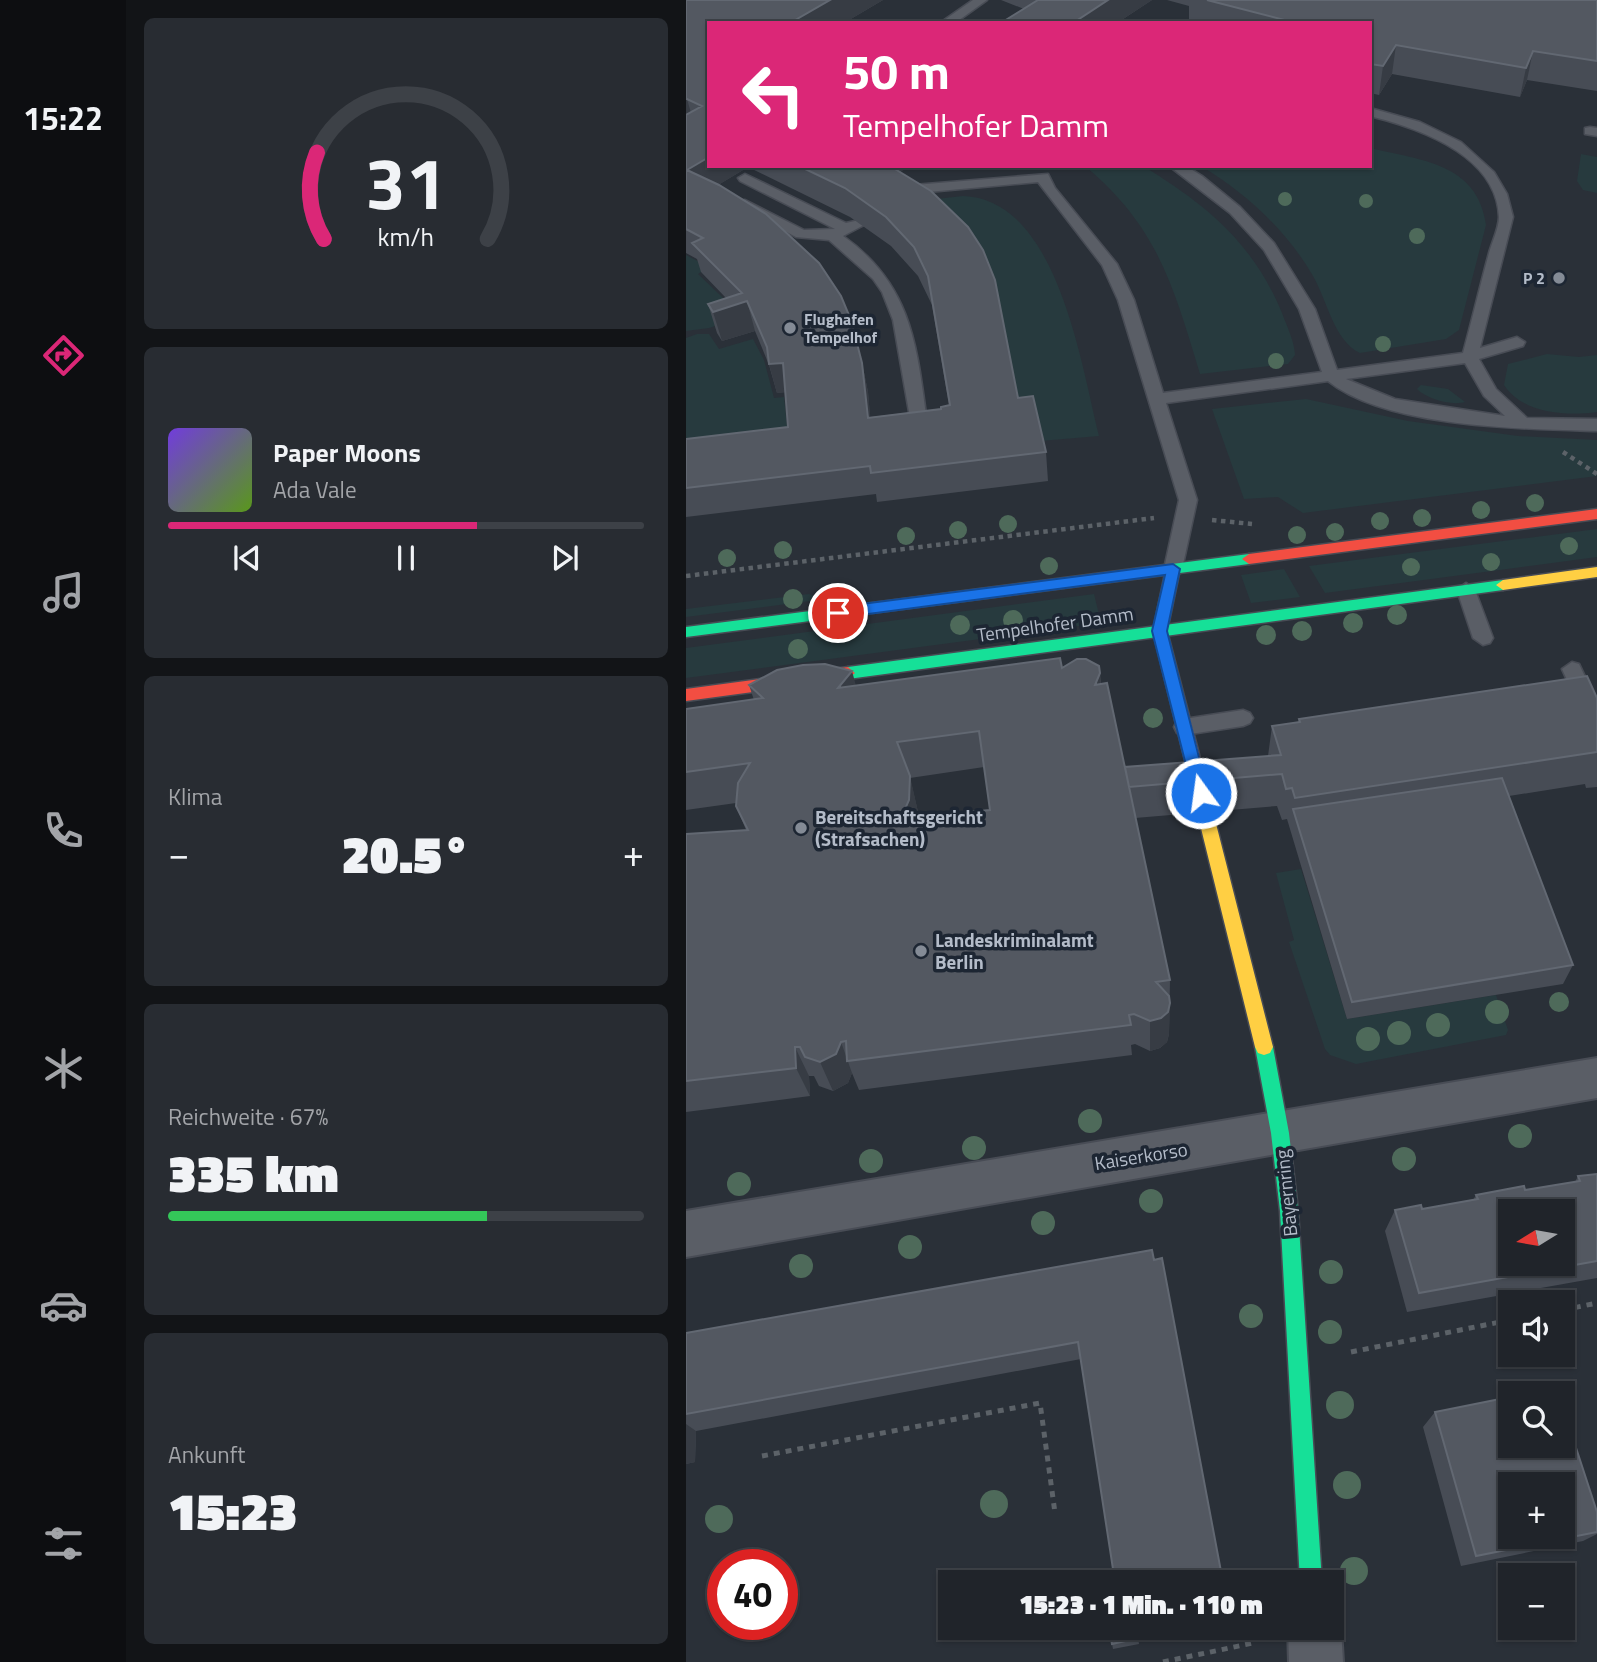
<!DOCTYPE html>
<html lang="de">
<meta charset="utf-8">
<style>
body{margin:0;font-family:"Titillium Web",sans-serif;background:#282c32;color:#f1f3f6;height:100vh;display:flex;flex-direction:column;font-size:26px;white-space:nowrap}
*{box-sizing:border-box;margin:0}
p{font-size:23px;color:#a2a4a8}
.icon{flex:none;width:38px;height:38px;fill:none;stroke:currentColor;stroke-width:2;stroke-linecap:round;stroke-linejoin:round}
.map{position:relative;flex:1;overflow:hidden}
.side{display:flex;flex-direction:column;gap:18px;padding:18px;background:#121417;width:560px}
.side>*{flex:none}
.guide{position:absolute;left:21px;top:21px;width:665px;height:147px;border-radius:0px;box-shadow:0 2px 5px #0004,0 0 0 2px #3d4147;background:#db2777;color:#fff;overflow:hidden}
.needle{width:46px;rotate:259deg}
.controls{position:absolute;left:812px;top:1199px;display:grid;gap:14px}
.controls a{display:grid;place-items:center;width:77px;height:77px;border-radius:0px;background:#20242a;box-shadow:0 2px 5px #0004,0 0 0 2px #3d4147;font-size:35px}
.speed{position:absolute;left:21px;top:1549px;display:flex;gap:14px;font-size:35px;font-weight:700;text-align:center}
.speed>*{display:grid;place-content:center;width:91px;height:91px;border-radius:50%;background:#20242a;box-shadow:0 2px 5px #0004,0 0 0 2px #3d4147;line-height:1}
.speed .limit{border:10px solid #d22;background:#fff;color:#111}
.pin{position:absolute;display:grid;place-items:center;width:60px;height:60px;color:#fff;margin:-30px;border:4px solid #fff;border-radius:50%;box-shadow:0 2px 7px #0007}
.me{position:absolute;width:77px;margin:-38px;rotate:346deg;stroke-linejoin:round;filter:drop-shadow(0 0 5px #0008)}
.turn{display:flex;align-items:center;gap:24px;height:147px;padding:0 21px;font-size:32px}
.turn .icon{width:91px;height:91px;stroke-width:2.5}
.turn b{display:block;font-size:49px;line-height:60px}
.big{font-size:52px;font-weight:800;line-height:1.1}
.side .widget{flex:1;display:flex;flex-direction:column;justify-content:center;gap:10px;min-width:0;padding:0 24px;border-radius:10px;background:#282c32}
.side .dial{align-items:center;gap:0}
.dial svg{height:182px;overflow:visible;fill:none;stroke:#3d4147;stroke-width:7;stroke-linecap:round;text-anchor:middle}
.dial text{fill:#f1f3f6;stroke:none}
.song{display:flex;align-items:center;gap:21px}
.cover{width:84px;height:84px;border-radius:10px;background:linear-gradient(135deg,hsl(260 70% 55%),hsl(90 70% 35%))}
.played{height:7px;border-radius:4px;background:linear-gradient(90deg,#db2777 65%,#3d4147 65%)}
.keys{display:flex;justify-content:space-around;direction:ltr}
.heat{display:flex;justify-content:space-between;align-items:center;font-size:38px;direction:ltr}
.charge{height:10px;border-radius:5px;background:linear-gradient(90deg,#34c759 67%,#3d4147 0)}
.trip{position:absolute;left:252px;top:1570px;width:406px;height:70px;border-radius:0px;background:#20242a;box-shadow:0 2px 5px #0004,0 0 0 2px #3d4147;font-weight:800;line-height:70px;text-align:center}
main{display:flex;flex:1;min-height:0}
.tabs{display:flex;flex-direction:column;width:126px;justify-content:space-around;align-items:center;background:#0d0e11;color:#a2a4a8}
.tabs .icon{width:49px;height:49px}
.tabs .current{color:#db2777}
.tabs b{font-size:32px;color:#f1f3f6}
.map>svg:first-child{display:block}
.green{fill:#273a3e}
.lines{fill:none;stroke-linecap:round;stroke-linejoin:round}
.lane-casing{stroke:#484c55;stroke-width:3}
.street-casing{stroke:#484c55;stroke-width:4}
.fast-casing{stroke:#484c55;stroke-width:3}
.slow-casing{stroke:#484c55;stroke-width:3}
.jam-casing{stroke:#484c55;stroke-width:3}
.path-far1{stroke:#5c6268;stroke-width:4.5;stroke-dasharray:4.5 4.5;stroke-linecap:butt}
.path{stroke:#5c6268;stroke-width:5;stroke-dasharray:6 6;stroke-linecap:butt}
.lane{fill:#5a5e66;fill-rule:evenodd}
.street{fill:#5a5e66;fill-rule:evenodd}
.fast{fill:#16e098;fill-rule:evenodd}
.slow{fill:#ffcf43;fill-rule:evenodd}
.jam{fill:#f24e42;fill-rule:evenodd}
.tree{fill:#4e6a5a}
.wall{fill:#474c55;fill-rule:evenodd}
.shaded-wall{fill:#373c44}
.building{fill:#535861;stroke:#626872;stroke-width:2;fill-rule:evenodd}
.route{fill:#1a73e8;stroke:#114b97;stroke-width:2}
.poi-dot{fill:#848b96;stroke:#1d2633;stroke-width:2.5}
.labels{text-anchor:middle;stroke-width:7;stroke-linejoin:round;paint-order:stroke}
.far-poi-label{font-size:16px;font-weight:bold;fill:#b4bcc9;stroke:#1d2633;text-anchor:end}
.street-label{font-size:19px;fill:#b4bcc9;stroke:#1d2633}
.poi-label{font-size:19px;font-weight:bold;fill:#b4bcc9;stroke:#1d2633;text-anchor:start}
</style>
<main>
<nav class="tabs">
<b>15:22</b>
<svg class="icon current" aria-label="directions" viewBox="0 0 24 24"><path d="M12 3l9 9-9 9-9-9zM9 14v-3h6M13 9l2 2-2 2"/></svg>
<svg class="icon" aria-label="music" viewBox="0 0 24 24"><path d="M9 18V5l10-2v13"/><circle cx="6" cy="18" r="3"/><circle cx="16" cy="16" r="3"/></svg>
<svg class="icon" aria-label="phone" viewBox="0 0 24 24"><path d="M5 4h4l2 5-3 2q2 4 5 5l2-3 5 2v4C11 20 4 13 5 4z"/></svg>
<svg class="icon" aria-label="climate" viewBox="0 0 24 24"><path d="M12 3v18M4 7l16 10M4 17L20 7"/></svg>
<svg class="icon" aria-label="car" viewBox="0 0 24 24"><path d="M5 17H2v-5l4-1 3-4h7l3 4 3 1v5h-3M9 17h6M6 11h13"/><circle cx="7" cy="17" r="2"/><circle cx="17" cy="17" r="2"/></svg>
<svg class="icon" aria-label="filters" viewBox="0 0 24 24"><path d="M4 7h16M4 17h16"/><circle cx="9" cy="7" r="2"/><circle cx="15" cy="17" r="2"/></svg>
</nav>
<section class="side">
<div class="widget dial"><svg viewBox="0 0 100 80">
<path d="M14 69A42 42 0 1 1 86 69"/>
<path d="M14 69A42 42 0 0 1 11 31" stroke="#db2777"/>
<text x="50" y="56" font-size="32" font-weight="700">31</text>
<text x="50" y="72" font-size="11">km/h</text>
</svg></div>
<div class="widget">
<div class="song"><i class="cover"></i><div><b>Paper Moons</b><p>Ada Vale</p></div></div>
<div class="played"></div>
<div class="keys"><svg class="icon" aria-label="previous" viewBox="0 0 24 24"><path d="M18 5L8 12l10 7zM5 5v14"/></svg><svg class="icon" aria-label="pause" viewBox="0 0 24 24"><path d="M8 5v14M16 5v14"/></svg><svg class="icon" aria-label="next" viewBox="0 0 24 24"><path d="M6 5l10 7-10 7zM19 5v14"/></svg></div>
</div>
<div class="widget"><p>Klima</p>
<div class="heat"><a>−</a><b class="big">20.5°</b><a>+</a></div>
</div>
<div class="widget"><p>Reichweite · 67%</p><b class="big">335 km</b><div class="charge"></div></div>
<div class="widget"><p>Ankunft</p><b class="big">15:23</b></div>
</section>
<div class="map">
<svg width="911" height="1662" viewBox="0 0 911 1662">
<rect width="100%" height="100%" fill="#2a3038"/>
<path class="green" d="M684,148C734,160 792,163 800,225L773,330L760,339L674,353C648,341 641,300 627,276C601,231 560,193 515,166H684Z
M895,154L911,157V193L897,190L891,181Z
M457,166C521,205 567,243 596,313C601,327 608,340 609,355L602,364L514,374C488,288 472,227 400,167Z
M277,196C372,199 395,365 413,436L354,441L335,427L241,200Z
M0,255L23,267L12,274L57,317L23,328L0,331Z
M11,334H23L33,349L67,339L78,360L88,398L98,397L103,445L0,457V338Z
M861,354L893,357L911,355V412C880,416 837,414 818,385L822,364Z
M735,385L762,389L779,402C765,406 741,399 731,389Z
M620,399L722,421L832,436L911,440V476L617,513L592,497L558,499L526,409Z
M911,529V557L639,593L623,566Z
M598,569L614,597L565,603L555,575Z
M123,594L128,596L124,601L0,617V609Z
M408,594L415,623L0,678V648Z
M615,869L661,1019L810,995L822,1030L820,1035L670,1064L644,1055L639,1049L603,942L608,940L590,873Z"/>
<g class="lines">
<g class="lane-casing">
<path id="lane" d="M287,0H301L269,23H254Z
M684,108L734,122L775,142L808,172L821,194L827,217L794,348L831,337L839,342L837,346L793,359L810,389L841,418L911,419V431C837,429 701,428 642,381L480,403L511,500L496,569L493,574H481L478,569L493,500L432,300L416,265L352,182L231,193L214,199L207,195L228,185L362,174L369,188L431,264L448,300L477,393L636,372L613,309L578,250L544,213L483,166H500L516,176L554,207L588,243L629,309L651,370L777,353C786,320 794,286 803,253C806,242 813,228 813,217C811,155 732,128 684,116ZM779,363L798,396L819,416L709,399L660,379Z
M904,127L911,128V136L899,134V128Z
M59,174L160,223L178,219V225L157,236C228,286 231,350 242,429L240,433L234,435L226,429L207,320L196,292L187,279L143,240L110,237L54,207V201L59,200L118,230L149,229L54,181L52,178Z
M780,583L789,590L807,638L804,643L797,645L787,638L771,590Z
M886,662L893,664L911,702V732L904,730L876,669Z
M557,710L564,713L567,718L564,723L557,726L498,735L491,733L488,727L491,721L498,719Z"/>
</g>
<g class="street-casing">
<path id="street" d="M911,1058V1098L0,1257V1211Z
M646,1609L655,1628L657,1662H603L602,1628H646Z"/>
</g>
<g class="fast-casing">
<path id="fast" d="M563,554L570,559L563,564L0,637V627Z
M817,580L824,585L817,590L162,679L155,673L162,667Z
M578,1039L584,1041L587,1047L603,1133L612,1211L636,1582H614L594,1211L585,1133L569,1047L572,1041Z"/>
</g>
<g class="slow-casing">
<path id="slow" d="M911,567V577L817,590L810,585L817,580Z
M519,806L525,807L527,812L587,1047L584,1053L578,1055L572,1053L569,1047L511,812L513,807Z"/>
</g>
<g class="jam-casing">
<path id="jam" d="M911,509V519L563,564L556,559L563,554Z
M487,564L494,569L481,631L523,793L520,797H510L507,793L467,631L480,569Z
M162,667L169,673L162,679L0,701V689Z"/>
</g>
<path class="path-far1" d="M877,452L911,474
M526,520L566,524
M0,576L468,518"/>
<path class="path" d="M877,1310L911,1303
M665,1352L824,1320
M76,1456L354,1403L369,1513
M477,1662L567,1643"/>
<use href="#lane" class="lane"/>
<use href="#street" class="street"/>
<use href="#fast" class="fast"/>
<use href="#slow" class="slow"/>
<use href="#jam" class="jam"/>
</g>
<g class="tree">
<circle cx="599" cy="199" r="7"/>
<circle cx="680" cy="201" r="7"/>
<circle cx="731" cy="236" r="8"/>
<circle cx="697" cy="344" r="8"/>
<circle cx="590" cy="361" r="8"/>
<circle cx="849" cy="503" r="9"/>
<circle cx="795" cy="510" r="9"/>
<circle cx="736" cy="518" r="9"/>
<circle cx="694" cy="521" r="9"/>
<circle cx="322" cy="524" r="9"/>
<circle cx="272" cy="530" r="9"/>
<circle cx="649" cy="532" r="9"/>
<circle cx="611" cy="535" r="9"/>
<circle cx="220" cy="536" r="9"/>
<circle cx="883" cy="546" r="9"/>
<circle cx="97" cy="550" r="9"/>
<circle cx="41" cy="558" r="9"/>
<circle cx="805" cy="562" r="9"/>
<circle cx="363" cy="566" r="9"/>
<circle cx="725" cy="567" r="9"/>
<circle cx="107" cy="599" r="10"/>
<circle cx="711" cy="615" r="10"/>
<circle cx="327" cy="620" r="10"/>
<circle cx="667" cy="623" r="10"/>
<circle cx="274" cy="625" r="10"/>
<circle cx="616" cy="631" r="10"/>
<circle cx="580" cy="635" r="10"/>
<circle cx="112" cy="649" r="10"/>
<circle cx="467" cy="718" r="10"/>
<circle cx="873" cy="1002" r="10"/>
<circle cx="811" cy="1012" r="12"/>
<circle cx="752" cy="1025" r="12"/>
<circle cx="713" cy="1033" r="12"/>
<circle cx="682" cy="1039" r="12"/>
<circle cx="404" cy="1121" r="12"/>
<circle cx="834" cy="1136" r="12"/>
<circle cx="288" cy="1148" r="12"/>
<circle cx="718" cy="1159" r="12"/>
<circle cx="185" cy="1161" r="12"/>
<circle cx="53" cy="1184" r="12"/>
<circle cx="465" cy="1201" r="12"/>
<circle cx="357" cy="1223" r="12"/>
<circle cx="224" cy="1247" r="12"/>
<circle cx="115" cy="1266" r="12"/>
<circle cx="645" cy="1272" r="12"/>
<circle cx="565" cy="1316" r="12"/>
<circle cx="644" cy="1332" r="12"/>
<circle cx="654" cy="1405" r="14"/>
<circle cx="661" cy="1485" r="14"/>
<circle cx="308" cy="1504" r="14"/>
<circle cx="33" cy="1519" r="14"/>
<circle cx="668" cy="1571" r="14"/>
</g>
<path class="wall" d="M0,0H197L158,23H23V166H216L217,170L214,172L360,452L362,481L191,502L190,494L0,517V439L102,427L99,392L91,393L83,365L69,331L36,341L31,333L22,304L40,298L15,272L11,259L0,253ZM62,167L164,217L205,246L232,276L246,305L263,405L255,409L184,417L182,392L176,363L32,185Z
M315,0H466L431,23H315L338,9Z
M481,0H911V91L841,80L834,97L706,74L693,95L684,93V23H503V6Z
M376,668L414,673L415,684L439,767L582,756L586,726L612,722L613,719L911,752V787L900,788L899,784L823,796L887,965L877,984L661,1019L601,819L596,820L591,806L449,818L484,980L483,1034L481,1042L474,1048L464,1051L449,1044L445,1045L446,1055L173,1090L166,1073L162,1083L147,1091L133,1086L128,1076H123L124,1096L0,1112V834L60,830L50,806V803L0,810V709L68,700L63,685L170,686ZM298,767L304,810L232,816V812L224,778Z
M911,1174V1278L721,1312L699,1231L709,1210L736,1209L787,1200L790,1195L839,1190L889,1182L892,1176Z
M466,1250L395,1359L10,1431L9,1462L0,1464V1333Z
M749,1412L911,1512V1534L897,1541L775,1566L737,1427Z
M423,1628H461L451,1630L453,1644L427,1649Z"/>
<path class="shaded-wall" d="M144,0H197L158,23H104Z
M422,0H466L431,23H387Z
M710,45L706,74L693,95L697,66Z
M847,51L841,80L834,97L840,68Z
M0,99H1L9,127L0,133Z
M23,157V166L62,167L9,199L1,170Z
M189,166H216L217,170L193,186Z
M61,301L69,331L36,341L27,312Z
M97,363L104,392L91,393L83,364Z
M176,363L182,392L187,446L182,418Z
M166,671L176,708L152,688Z
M414,673L416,710L409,685Z
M224,776L232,812L231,835L215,818Z
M484,1003L483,1034L481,1042L474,1048L464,1051V1021Z
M155,1042L166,1073L162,1083L147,1091L134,1062Z
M109,1047L123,1076L124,1096L110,1068Z
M0,1424L10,1431L9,1462L0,1464Z"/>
<path class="building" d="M0,0H144L104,23H23V157L1,170L33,185L80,214L133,263L155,296L165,320L176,363L182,418L255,409V407L264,405L242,276L228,247L200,217L159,188L113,166H204L245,191L282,227L297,250L309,280L332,398L347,396L360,452L185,473L184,466L0,488V439L102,427L97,363L83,364L81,347L61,301L27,312L22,304L56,293L6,243L17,238L0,229V115L16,106L1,99H0Z
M352,0H422L387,23H315Z
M521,0H911V61L847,51L840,68L710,45L697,66L684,64V23H610Z
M374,658L376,668L391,659H400L413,666L414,673L409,685L421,683L484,980L470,982L483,996L484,1003L482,1012L475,1018L464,1021L448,1014L443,1015L445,1025L161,1061L160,1041L155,1042L150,1054L134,1062L119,1057L114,1047H109L110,1068L0,1081V834L62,830L50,806L52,783L64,763L0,772V709L77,698L63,685L91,670L117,665L139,664L166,671L152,688ZM293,731L304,810L215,818L223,800L224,776L211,742Z
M901,676L911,698V752L609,798L606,788L600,789L596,774L443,787L439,767L595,755L586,726L614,722L613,719Z
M816,778L887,965L666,1002L607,809Z
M911,1174V1261L733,1293L709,1210L735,1205L736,1209L792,1199L790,1195L838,1186L839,1190L894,1181L892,1176ZM824,1211H877V1264H824Z
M466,1250L468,1260L476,1258L537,1582H429L392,1342L0,1414V1333Z
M870,1389L872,1393H847Z
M824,1397V1446H877V1408L911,1512V1532L790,1556L749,1412ZM824,1484H877V1536H824Z
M423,1628H451L453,1638L426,1644Z"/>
<path class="route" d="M487,564L494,569L481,631L522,793L515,800L507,793L466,631L479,575L152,618L144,613L152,607Z"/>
<g class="poi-dot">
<circle cx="873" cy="278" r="7"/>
<circle cx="104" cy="328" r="7"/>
<circle cx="115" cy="828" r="7"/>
<circle cx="235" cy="951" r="7"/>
</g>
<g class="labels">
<g class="far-poi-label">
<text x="859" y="284">P 2</text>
<text x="118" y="325" text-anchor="start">Flughafen<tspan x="118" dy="18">Tempelhof</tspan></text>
</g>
<g class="street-label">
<text transform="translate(369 624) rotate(-8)" y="7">Tempelhofer Damm</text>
<text transform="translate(455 1156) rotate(-9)" y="7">Kaiserkorso</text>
<text transform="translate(600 1193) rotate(-96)" y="7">Bayernring</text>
</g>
<g class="poi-label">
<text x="129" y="824">Bereitschaftsgericht<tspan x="129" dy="22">(Strafsachen)</tspan></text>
<text x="249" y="947">Landeskriminalamt<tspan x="249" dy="22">Berlin</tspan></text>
</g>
</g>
</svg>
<div class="controls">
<a><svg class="needle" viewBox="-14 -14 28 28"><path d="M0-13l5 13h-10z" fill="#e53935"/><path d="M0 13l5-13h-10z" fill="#a2a4a8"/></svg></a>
<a><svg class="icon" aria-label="sound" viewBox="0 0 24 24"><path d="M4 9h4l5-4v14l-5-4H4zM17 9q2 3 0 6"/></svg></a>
<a><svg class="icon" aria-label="search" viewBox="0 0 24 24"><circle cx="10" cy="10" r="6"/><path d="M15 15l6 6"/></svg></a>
<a>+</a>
<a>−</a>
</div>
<div class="speed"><div class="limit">40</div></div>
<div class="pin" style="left:152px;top:613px;background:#d93025"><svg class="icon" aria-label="arrive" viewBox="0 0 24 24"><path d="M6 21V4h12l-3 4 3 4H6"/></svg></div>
<svg class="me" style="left:515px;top:793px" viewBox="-20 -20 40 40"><circle r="17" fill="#1a73e8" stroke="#fff" stroke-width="3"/><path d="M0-11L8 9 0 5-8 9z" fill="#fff"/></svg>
<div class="trip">15:23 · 1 Min. · 110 m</div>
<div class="guide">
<div class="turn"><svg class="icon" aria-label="left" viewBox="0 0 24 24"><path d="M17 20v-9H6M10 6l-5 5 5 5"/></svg><div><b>50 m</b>Tempelhofer Damm</div></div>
</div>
</div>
</main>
